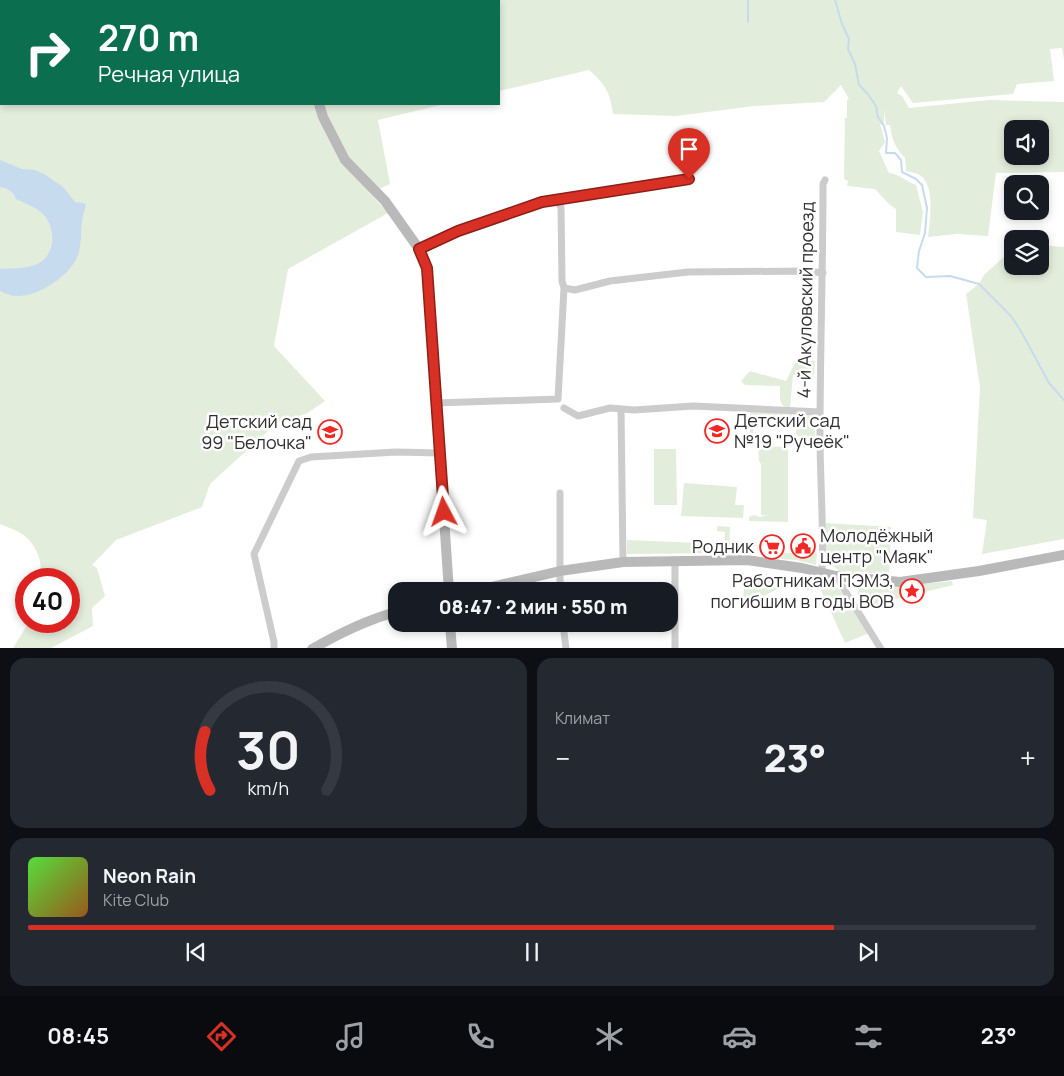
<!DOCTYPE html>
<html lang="ru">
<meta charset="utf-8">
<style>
body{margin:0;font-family:Manrope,sans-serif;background:#242831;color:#f1f3f6;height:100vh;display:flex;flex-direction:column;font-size:19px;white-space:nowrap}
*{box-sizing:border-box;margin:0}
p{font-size:16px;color:#9ea1a6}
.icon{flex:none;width:28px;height:28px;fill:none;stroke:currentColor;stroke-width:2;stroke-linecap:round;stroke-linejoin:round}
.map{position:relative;height:648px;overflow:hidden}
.sheet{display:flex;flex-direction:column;gap:10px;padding:10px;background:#0d0f14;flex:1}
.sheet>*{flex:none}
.top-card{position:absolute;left:0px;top:0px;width:500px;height:105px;box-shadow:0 2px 8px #0003;background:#0b6e4f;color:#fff;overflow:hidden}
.controls{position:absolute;left:1004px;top:120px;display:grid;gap:10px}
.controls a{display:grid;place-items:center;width:45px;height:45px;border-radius:10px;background:#171b24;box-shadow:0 2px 8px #0003;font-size:25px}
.speed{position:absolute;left:15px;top:568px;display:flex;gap:10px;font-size:25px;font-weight:700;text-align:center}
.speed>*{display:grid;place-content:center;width:65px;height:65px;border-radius:50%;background:#171b24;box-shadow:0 2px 8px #0003;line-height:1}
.speed .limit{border:8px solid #d22;background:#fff;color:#111}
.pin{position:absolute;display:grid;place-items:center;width:42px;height:42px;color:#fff;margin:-51px -21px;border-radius:50% 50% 50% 0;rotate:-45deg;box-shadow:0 0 5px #0007}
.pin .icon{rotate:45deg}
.me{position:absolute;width:55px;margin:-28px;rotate:356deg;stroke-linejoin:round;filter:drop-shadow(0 0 4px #0008)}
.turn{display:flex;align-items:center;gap:18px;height:105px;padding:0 15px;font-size:22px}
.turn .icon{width:65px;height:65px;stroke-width:2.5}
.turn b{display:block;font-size:35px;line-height:42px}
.big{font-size:38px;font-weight:800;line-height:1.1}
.sheet .card{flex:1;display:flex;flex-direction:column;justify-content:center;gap:8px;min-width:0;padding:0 18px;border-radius:15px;background:#242831}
.sheet .dial{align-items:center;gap:0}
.dial svg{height:130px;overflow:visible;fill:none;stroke:#363941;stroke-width:7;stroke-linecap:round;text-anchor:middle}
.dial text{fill:#f1f3f6;stroke:none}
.song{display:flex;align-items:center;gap:15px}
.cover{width:60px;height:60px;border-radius:8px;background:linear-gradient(135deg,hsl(110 70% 55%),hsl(30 70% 35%))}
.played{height:5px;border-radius:2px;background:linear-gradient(90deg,#d93025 80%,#363941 80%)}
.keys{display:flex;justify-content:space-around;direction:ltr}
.heat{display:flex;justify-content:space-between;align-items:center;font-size:28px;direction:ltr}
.sheet .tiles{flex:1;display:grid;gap:10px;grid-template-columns:1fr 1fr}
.card:last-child{grid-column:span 2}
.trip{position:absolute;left:388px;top:582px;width:290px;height:50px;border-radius:15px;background:#171b24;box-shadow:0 2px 8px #0003;font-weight:800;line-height:50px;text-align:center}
.dock{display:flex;height:80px;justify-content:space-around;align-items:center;background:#090b0e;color:#9ea1a6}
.dock .icon{width:35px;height:35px}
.dock .active{color:#d93025}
.dock b{font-size:22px;color:#f1f3f6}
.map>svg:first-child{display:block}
.green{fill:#e3eddc;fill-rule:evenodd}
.water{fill:#c7dbee}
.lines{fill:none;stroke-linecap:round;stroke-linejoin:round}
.stream{stroke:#c7dbee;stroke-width:2}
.street{stroke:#ccc;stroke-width:7}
.secondary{stroke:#b9b9b9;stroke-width:10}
.route-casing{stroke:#8d1f18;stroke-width:12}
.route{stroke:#d93025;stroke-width:9}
.labels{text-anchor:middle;stroke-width:5;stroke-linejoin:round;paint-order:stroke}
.street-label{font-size:18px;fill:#2f2f2f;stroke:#fff}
.poi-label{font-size:18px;fill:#2f2f2f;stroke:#fff;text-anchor:end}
</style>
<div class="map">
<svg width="1064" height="649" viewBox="0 0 1064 649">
<rect width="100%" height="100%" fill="#fff"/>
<path class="green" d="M0,0H1064V59L1062,48L1050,49L1054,81L1017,84L1013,94L913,103L901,86L897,93L902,96L909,108L989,100L1064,102V172L996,173L988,236L957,234L928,237C930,221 935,186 921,176C917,173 910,172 906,171L905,158C895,147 892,140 890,125H886L884,110V126L880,124L885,142L879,151L889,173C899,174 906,181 916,185L923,212L920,235L896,232V209L889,204L875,189L847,186L848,181L844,179V174L845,118H847V100L849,99L841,85L824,102L754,106L676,116L613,114C610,92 605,84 589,70L499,91V1H1V104H445L378,120L390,184L370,193L388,213L288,269L274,346L325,401L306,414L278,422L210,484L202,507L116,540L92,565L97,568L105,596L92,608L93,626L51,648H13L26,627V613V621H69V579H40C43,561 37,545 22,534C16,530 7,527 0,524ZM1012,129H1040V156H1012Z
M1040,245L1064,247V539L982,554L987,520L973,518L980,387L966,294L979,284L984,275L1008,253L1012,252V266H1040Z
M796,361H815L814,375H793L790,408L783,406L780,400V386L745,385L741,381L750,371L786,381Z
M750,411L808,413L814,418L815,437L798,436L796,434V422L793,421L757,420L755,422L752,440L750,431Z
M758,446L788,447V522L749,521V517L754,515L759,517L768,515H761V464L759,461Z
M654,449H676L677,505H654Z
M684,483L737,487L735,505H744L743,518L681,516Z
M826,523L891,527L889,574L839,571L826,560Z
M717,526L730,527L729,553L627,554V540L724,544L725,532L717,531Z
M814,549L817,554L816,565L796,560L782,559L777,553H799Z
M745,578L781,580L788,584L749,603L743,599Z
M817,579L839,589L848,599L869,633L845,643L819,586L807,591L805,581Z
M952,581L953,585L868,606L857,594L861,584L902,586Z"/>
<path class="water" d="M0,160L22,169L35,170L44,174L63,187L75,202L84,203L86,206C79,223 83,235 79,252C74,274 37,298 15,296C10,296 5,293 0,291V269C11,268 24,269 35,265C56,257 57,229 43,214C36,207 24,203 16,199C13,191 8,189 0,187Z"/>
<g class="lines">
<path class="stream" d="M835,0L842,24L849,39L848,49L855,64L859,85L867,93L876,106L878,117L884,126L887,138L886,153H895L901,160L902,172L916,179L922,185L927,208L925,233L919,251L917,268L926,277L950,276L979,284L1011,316L1022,333L1049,383L1064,400
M748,22V0"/>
<path class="street" d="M419,249L457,231L542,202L689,179
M564,288L575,290L610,281L688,272L808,271L823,273
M436,403L558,399L564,288L562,281L561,207L556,200
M564,408L578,416L610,408L634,410L693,406L820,412
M621,410L623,562
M560,493V591
M675,560V649
M822,572C824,526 820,481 820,435C820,351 823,267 823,184L825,180
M836,576L881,649
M563,624L566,649
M274,649V642L254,554L299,461L311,457L396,452L440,453"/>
<path class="secondary" d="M324,1V0
M319,104L323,117L345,160L385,201L419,249L427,268L449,591
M474,591L560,571L623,562L747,560L802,568L836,576L900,582L979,571L1064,555
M450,624L452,649
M312,649C340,633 366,620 396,612"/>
</g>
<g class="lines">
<g class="route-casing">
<path id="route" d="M444,512L427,268L419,249L458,231L542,202L689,179"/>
</g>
<use href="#route" class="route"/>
</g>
<defs>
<g id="school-ring" transform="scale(1.25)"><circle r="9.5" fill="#fff" stroke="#f12826" stroke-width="1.5"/><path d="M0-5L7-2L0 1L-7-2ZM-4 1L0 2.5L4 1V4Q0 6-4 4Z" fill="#f12826"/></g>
<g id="civic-ring" transform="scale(1.25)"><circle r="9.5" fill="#fff" stroke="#f12826" stroke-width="1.5"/><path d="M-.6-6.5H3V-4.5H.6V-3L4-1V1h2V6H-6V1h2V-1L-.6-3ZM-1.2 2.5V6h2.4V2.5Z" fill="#f12826"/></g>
<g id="supermarket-ring" transform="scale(1.25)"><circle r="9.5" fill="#fff" stroke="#f12826" stroke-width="1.5"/><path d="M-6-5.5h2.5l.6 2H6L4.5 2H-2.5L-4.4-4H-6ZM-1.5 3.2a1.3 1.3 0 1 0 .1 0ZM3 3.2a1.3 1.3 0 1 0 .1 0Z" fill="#f12826"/></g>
<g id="sight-ring" transform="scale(1.25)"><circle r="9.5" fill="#fff" stroke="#f12826" stroke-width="1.5"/><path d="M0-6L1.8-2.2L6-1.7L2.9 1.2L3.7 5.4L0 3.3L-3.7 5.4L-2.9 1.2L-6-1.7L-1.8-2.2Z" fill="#f12826"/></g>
</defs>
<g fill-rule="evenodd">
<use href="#school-ring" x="717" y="431"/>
<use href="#school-ring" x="330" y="432"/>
<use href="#civic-ring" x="803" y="546"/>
<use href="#supermarket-ring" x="772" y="547"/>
<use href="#sight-ring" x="912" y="591"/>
</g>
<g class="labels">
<g class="street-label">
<text transform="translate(806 300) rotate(-89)" y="6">4-й Акуловский проезд</text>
</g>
<g class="poi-label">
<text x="734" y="427" text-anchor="start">Детский сад<tspan x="734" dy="21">№19 "Ручеёк"</tspan></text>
<text x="312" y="428">Детский сад<tspan x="312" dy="21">99 "Белочка"</tspan></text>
<text x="820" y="542" text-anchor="start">Молодёжный<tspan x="820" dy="21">центр "Маяк"</tspan></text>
<text x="754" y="553">Родник</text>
<text x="894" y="587">Работникам ПЭМЗ,<tspan x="894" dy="21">погибшим в годы ВОВ</tspan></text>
</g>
</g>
</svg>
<div class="controls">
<a><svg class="icon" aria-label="sound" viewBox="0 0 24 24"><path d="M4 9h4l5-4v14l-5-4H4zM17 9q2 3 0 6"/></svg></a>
<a><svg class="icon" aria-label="search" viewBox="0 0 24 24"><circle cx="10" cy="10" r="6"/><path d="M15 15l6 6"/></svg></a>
<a><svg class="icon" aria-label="layers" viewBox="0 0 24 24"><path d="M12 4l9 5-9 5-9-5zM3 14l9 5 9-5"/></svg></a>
</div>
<div class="speed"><div class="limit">40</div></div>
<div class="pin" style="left:689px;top:179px;background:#d93025"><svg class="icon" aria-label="arrive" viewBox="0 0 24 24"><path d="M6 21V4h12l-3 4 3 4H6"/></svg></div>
<svg class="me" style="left:444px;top:512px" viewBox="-20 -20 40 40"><path d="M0-17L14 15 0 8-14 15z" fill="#d93025" stroke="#fff" stroke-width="4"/></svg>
<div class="trip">08:47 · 2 мин · 550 m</div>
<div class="top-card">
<div class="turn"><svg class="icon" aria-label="right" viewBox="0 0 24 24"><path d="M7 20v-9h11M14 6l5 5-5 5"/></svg><div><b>270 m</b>Речная улица</div></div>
</div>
</div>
<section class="sheet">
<div class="tiles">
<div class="card dial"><svg viewBox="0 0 100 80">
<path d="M14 69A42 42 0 1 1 86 69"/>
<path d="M14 69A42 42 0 0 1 11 33" stroke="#d93025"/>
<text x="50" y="56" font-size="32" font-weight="700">30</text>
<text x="50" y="72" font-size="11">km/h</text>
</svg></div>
<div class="card"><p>Климат</p>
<div class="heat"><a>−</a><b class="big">23°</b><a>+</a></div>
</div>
<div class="card">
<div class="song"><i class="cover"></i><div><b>Neon Rain</b><p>Kite Club</p></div></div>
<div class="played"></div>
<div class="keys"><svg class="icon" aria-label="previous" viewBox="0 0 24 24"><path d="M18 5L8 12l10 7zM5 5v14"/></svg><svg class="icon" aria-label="pause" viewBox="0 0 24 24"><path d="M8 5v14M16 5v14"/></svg><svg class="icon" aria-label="next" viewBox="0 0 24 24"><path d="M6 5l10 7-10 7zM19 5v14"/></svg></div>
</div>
</div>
</section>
<nav class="dock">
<b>08:45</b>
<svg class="icon active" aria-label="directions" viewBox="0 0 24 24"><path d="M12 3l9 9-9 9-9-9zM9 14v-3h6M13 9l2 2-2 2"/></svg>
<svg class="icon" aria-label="music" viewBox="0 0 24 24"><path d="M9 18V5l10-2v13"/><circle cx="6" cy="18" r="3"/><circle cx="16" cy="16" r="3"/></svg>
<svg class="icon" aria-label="phone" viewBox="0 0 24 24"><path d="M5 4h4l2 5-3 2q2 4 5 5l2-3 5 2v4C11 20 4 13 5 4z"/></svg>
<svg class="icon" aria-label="climate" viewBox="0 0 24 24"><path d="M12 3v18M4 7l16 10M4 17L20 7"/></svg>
<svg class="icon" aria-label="car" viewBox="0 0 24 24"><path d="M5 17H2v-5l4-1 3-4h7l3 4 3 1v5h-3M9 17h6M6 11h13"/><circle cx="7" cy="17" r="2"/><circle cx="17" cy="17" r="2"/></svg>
<svg class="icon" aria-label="filters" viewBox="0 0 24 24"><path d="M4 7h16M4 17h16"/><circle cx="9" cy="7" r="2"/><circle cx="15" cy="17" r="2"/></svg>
<b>23°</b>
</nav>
